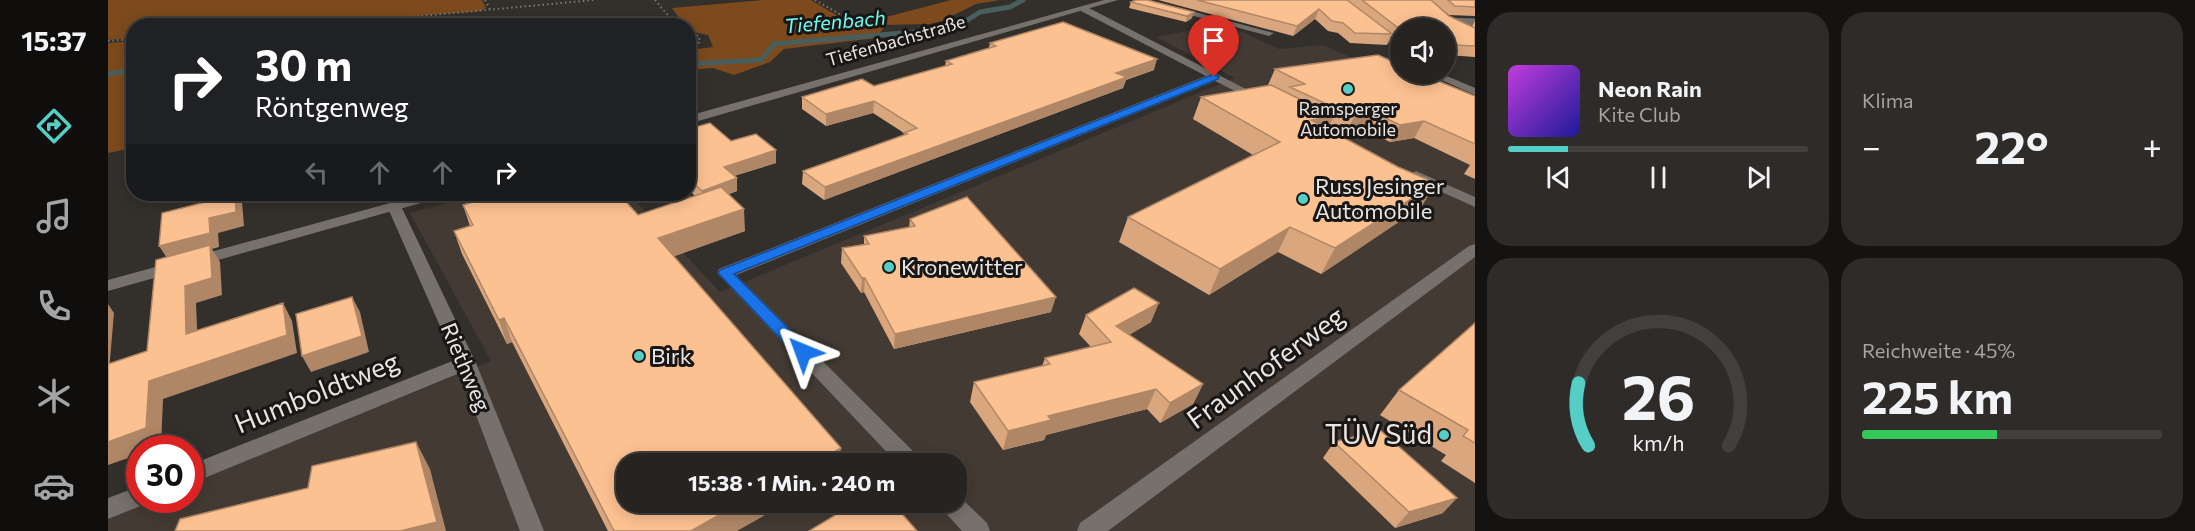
<!DOCTYPE html>
<html lang="de">
<meta charset="utf-8">
<style>
body{margin:0;font-family:Commissioner,sans-serif;background:#2e2b29;color:#f1f3f6;height:100vh;display:flex;flex-direction:column;font-size:22px;white-space:nowrap}
*{box-sizing:border-box;margin:0}
p{font-size:20px;color:#a4a4a5}
.icon{flex:none;width:33px;height:33px;fill:none;stroke:currentColor;stroke-width:2;stroke-linecap:round;stroke-linejoin:round}
.map{position:relative;flex:1;overflow:hidden}
.drawer{display:flex;flex-direction:column;gap:12px;padding:12px;background:#151312;width:720px}
.drawer>*{flex:none}
.hud{position:absolute;left:18px;top:18px;width:570px;height:183px;border-radius:24px;box-shadow:0 3px 15px #0003,0 0 0 2px #42403e;background:#202124;color:#fff;overflow:hidden}
.controls{position:absolute;left:1282px;top:18px;display:grid;gap:12px}
.controls a{display:grid;place-items:center;width:66px;height:66px;border-radius:50%;background:#262320;box-shadow:0 3px 15px #0003,0 0 0 2px #42403e;font-size:30px}
.speed{position:absolute;left:18px;top:435px;display:flex;gap:12px;font-size:30px;font-weight:700;text-align:center}
.speed>*{display:grid;place-content:center;width:78px;height:78px;border-radius:50%;background:#262320;box-shadow:0 3px 15px #0003,0 0 0 2px #42403e;line-height:1}
.speed .limit{border:9px solid #d22;background:#fff;color:#111}
.pin{position:absolute;display:grid;place-items:center;width:51px;height:51px;color:#fff;margin:-62px -26px;border-radius:50% 50% 50% 0;rotate:-45deg;box-shadow:0 0 6px #0007}
.pin .icon{rotate:45deg}
.me{position:absolute;width:66px;margin:-33px;rotate:316deg;stroke-linejoin:round;filter:drop-shadow(0 0 4px #0008)}
.turn{display:flex;align-items:center;gap:21px;height:126px;padding:0 30px;font-size:27px}
.turn .icon{width:78px;height:78px;stroke-width:2.5}
.turn b{display:block;font-size:42px;line-height:51px}
.lanes{display:flex;align-items:center;height:57px;padding:0 30px;background:#0003;justify-content:center;gap:30px;direction:ltr}
.lanes .off{opacity:.35}
.big{font-size:45px;font-weight:700;line-height:1.1}
.drawer .card{flex:1;display:flex;flex-direction:column;justify-content:center;gap:9px;min-width:0;padding:0 21px;border-radius:24px;background:#2e2b29}
.drawer .dial{align-items:center;gap:0}
.dial svg{height:156px;overflow:visible;fill:none;stroke:#42403e;stroke-width:7;stroke-linecap:round;text-anchor:middle}
.dial text{fill:#f1f3f6;stroke:none}
.song{display:flex;align-items:center;gap:18px}
.cover{width:72px;height:72px;border-radius:9px;background:linear-gradient(135deg,hsl(290 70% 55%),hsl(240 70% 35%))}
.played{height:6px;border-radius:3px;background:linear-gradient(90deg,#55cec5 20%,#42403e 20%)}
.keys{display:flex;justify-content:space-around;direction:ltr}
.heat{display:flex;justify-content:space-between;align-items:center;font-size:33px;direction:ltr}
.charge{height:9px;border-radius:4px;background:linear-gradient(90deg,#34c759 45%,#42403e 0)}
.drawer .tiles{flex:1;display:grid;gap:12px;grid-template-columns:repeat(2,1fr)}
.trip{position:absolute;left:508px;top:453px;width:351px;height:60px;border-radius:24px;background:#262320;box-shadow:0 3px 15px #0003,0 0 0 2px #42403e;font-weight:700;line-height:60px;text-align:center}
main{display:flex;flex:1;min-height:0}
.tabs{display:flex;flex-direction:column;width:108px;justify-content:space-around;align-items:center;background:#0f0e0d;color:#a4a4a5}
.tabs .icon{width:42px;height:42px}
.tabs .current{color:#55cec5}
.tabs b{font-size:27px;color:#f1f3f6}
.map>svg:first-child{display:block}
.built{fill:#433a33;fill-rule:evenodd}
.green{fill:#7c4a1c}
.lines{fill:none;stroke-linecap:round;stroke-linejoin:round}
.stream{stroke:#495f5d;stroke-width:5}
.path{stroke:#7c7875;stroke-width:2;stroke-dasharray:1.5 3;stroke-linecap:butt}
.service{stroke:#76716d;stroke-width:7}
.minor{fill:#76716d;fill-rule:evenodd}
.tertiary{fill:#76716d;fill-rule:evenodd}
.wall{fill:#d9a67d}
.shaded-wall{fill:#b08766}
.building{fill:#fcc191;stroke:#b08766;stroke-width:1.5}
.route{fill:#1a73e8;stroke:#114b97;stroke-width:1.5}
.poi-dot{fill:#55cec5;stroke:#191716;stroke-width:2}
.labels{text-anchor:middle;stroke-width:6;stroke-linejoin:round;paint-order:stroke}
.far-street-label{font-size:18px;fill:#e8e5e3;stroke:#191716}
.far-poi-label{font-size:18px;fill:#e8e5e3;stroke:#191716}
.far-water-label{font-size:20px;font-style:italic;fill:#70fcf2;stroke:#191716}
.poi-label{font-size:22px;fill:#e8e5e3;stroke:#191716;text-anchor:start}
.street-label{font-size:22px;fill:#e8e5e3;stroke:#191716}
.near-street-label{font-size:27px;fill:#e8e5e3;stroke:#191716}
.near-poi-label{font-size:27px;fill:#e8e5e3;stroke:#191716;text-anchor:end}
</style>
<main>
<nav class="tabs">
<b>15:37</b>
<svg class="icon current" aria-label="directions" viewBox="0 0 24 24"><path d="M12 3l9 9-9 9-9-9zM9 14v-3h6M13 9l2 2-2 2"/></svg>
<svg class="icon" aria-label="music" viewBox="0 0 24 24"><path d="M9 18V5l10-2v13"/><circle cx="6" cy="18" r="3"/><circle cx="16" cy="16" r="3"/></svg>
<svg class="icon" aria-label="phone" viewBox="0 0 24 24"><path d="M5 4h4l2 5-3 2q2 4 5 5l2-3 5 2v4C11 20 4 13 5 4z"/></svg>
<svg class="icon" aria-label="climate" viewBox="0 0 24 24"><path d="M12 3v18M4 7l16 10M4 17L20 7"/></svg>
<svg class="icon" aria-label="car" viewBox="0 0 24 24"><path d="M5 17H2v-5l4-1 3-4h7l3 4 3 1v5h-3M9 17h6M6 11h13"/><circle cx="7" cy="17" r="2"/><circle cx="17" cy="17" r="2"/></svg>
</nav>
<div class="map">
<svg width="1367" height="531" viewBox="0 0 1367 531">
<rect width="100%" height="100%" fill="#332f2b"/>
<path class="built" d="M1104,26L1134,32L1171,49L1214,45L1367,109V531H0V516L41,500H82L83,483L383,361L302,213L370,194H521L612,292L1127,78L1048,37ZM519,464H849V502H519Z"/>
<path class="green" d="M0,0H374L378,8L373,11L189,25L26,26L25,38L0,40Z
M655,0H703L738,21H763L843,0H892L868,4L834,21L822,24L778,25L768,38L676,49L662,62L626,75L605,68L581,70V50L605,47L600,35L581,31L580,26L576,25L564,8Z
M321,18L319,25H220Z
M25,41V148L0,153V43Z"/>
<g class="lines">
<path class="stream" d="M580,64L653,60L666,44L830,30L858,21L872,12L902,7L915,0
M0,74L26,70"/>
<path class="path" d="M377,0L383,11
M547,0L569,26
M707,0L742,20
M206,26L486,0
M580,33L591,36L592,42L587,46
M0,41L26,39"/>
<path class="service" d="M1339,21L1367,22"/>
<path class="minor" d="M1026,0H1041L1166,33L1161,36Z
M1225,0H1235L1293,45V53Z
M973,7H979L1159,100L1153,104L1107,81L628,275L812,458L815,464H790L609,273L611,269L1098,76L973,11Z
M1320,74H1334L1367,88V95Z
M1308,171L1367,197V207L1303,178L1301,175Z
M286,202L293,206L368,363L436,531H412L352,373L82,484V465L347,360L279,206Z
M1367,244V257L1000,531H969L972,523L1361,246Z
M32,486V500H42L40,503L0,519V498Z
M849,494L879,523L882,531H854L834,509L831,502H849Z"/>
<path class="tertiary" d="M996,0H1010L580,124V116Z
M315,194H336L334,197L0,291V280Z"/>
</g>
<path class="wall" d="M1050,0H1323L1341,16L1364,26L1367,21V57L1338,55V28H1293V44L1283,36L1279,45L1242,43L1230,33L1220,31L1207,19L1185,36Z
M1323,0H1367V16L1341,15Z
M1023,2L1084,18L1078,22L1021,8Z
M882,43L1046,70L1018,80L1015,88L716,200L694,184L695,171L796,135V133L765,113L718,126L694,109V97L766,86L837,66L838,61L881,48Z
M1167,69L1367,96V179L1356,174L1362,165L1306,138L1282,142L1258,130L1237,134L1221,126L1219,129L1290,167L1328,183L1313,207L1213,274L1170,252L1101,295L1011,242L1020,217L1145,155L1085,119L1093,97L1161,86L1160,85Z
M580,129L623,141L668,150V163L626,176L629,178V191L621,194L637,231L566,256L629,531H500L404,342L399,344L354,254L346,231L362,226L355,205L530,215L587,196L580,189Z
M802,219L943,312L786,349L756,292L753,293L733,263L734,248L756,244V236L801,228Z
M978,315L1043,322L1021,335L1095,384L1085,404L1052,423L1039,409L938,435L936,440L895,450L862,402L866,382L934,366L937,358L983,347L971,334Z
M1367,323V483L1333,461L1338,455L1272,415L1291,390Z
M1226,442L1335,513L1287,528L1215,458Z"/>
<path class="shaded-wall" d="M1211,9L1207,19L1185,36L1189,26Z
M1086,12L1084,18L1078,22L1079,16Z
M1049,59L1046,70L1018,80L1015,88L716,200L717,187L1008,73Z
M766,101L765,113L718,126V114Z
M1267,113L1258,130L1237,134L1246,117Z
M1226,116L1215,138L1203,120Z
M1316,121L1306,138L1282,142L1292,125Z
M668,150V163L616,179V167Z
M629,178V191L595,204L594,191Z
M1328,183L1313,207L1213,274L1227,248Z
M127,194H129L134,202L136,226L110,233L111,247L104,249L112,262L114,295L88,303L90,351L78,334L61,261L51,246L101,218Z
M636,209L637,231L553,261L550,238Z
M1182,227L1170,252L1101,295L1112,269Z
M754,278H757L756,292L753,293Z
M244,297L252,312L261,352L203,372L194,356Z
M948,297L943,312L786,349L787,334Z
M175,303L184,321L189,353L55,399L53,446L46,448H32V454L0,465V442L41,381Z
M1051,303L1043,322L1002,345L1008,326Z
M0,304L6,313L0,383Z
M396,318L404,342L399,344L391,320Z
M1095,384L1085,404L1052,423L1062,403Z
M1048,389L1039,409L938,435L936,440L895,450L900,431L940,416Z
M308,442L322,469L338,531H292Z
M733,448L732,464H705Z
M1349,498L1335,513L1287,528L1301,512Z
M634,502H680L629,531H583Z"/>
<path class="building" d="M1028,0H1039L1086,12L1079,16L1023,2Z
M1089,0H1239L1284,34L1247,33L1235,23L1224,21L1211,9L1189,26Z
M1254,0H1323L1341,16L1367,28V46L1345,45L1338,40V28H1293V30Z
M1340,0H1367V7L1347,6Z
M955,22L1049,59L1008,73L1019,77L717,187L695,171L799,134L796,133L809,128L766,101L718,114L694,97L754,79L766,86L844,64L838,61L888,46L882,43Z
M1270,55L1293,65V74H1313L1367,96V144L1316,121L1292,125L1267,113L1246,117L1182,87L1197,84L1167,69Z
M1163,85L1226,116L1203,120L1290,167L1328,183L1227,248L1182,227L1112,269L1020,217L1172,142L1093,97Z
M602,123L623,141L648,134L668,150L616,167L629,178L594,191L580,178V156L587,155L580,149V129Z
M613,187L636,209L550,238L733,448L705,464H519V502H634L583,531H506L396,318L391,320L346,231L365,225L355,205L393,194H511L530,215Z
M105,194H127L128,212L101,218L102,233L51,246L54,213L98,202V195Z
M859,197L948,297L787,334L757,278H754L734,248L761,244L756,236L807,226L802,219Z
M102,245L104,278L77,286L78,334L175,303L179,335L41,381L38,428L0,442V364L39,351L48,260Z
M1026,288L1051,303L1008,326L1095,384L1062,403L1048,389L940,416L943,420L900,431L866,382L942,364L937,358L1003,342L978,315Z
M244,297L254,336L194,356L188,314Z
M1367,323V443L1355,436L1360,430L1291,390Z
M1272,430L1349,498L1301,512L1226,442Z
M308,442L329,522L292,531H67L72,519L200,488L204,466Z
M749,502H784L809,531H701Z"/>
<path class="route" d="M1106,74L1111,77L1110,79L626,274L700,348L703,352L700,356H689L610,273L612,270Z"/>
<g class="poi-dot">
<circle cx="1240" cy="89" r="6"/>
<circle cx="1195" cy="199" r="6"/>
<circle cx="781" cy="267" r="6"/>
<circle cx="531" cy="356" r="6"/>
<circle cx="1336" cy="435" r="6"/>
</g>
<g class="labels">
<g class="far-street-label">
<text transform="translate(788 41) rotate(-16)" y="6">Tiefenbachstraße</text>
</g>
<g class="far-poi-label">
<text x="1240" y="115">Ramsperger<tspan x="1240" dy="21">Automobile</tspan></text>
</g>
<g class="far-water-label">
<text transform="translate(727 22) rotate(-5)" y="7">Tiefenbach</text>
</g>
<g class="poi-label">
<text x="1207" y="194">Russ Jesinger<tspan x="1207" dy="25">Automobile</tspan></text>
<text x="793" y="275">Kronewitter</text>
<text x="543" y="364">Birk</text>
</g>
<g class="street-label">
<text transform="translate(358 367) rotate(67)" y="8">Riethweg</text>
</g>
<g class="near-street-label">
<text transform="translate(1158 368) rotate(-36)" y="9">Fraunhoferweg</text>
<text transform="translate(209 393) rotate(-22)" y="9">Humboldtweg</text>
</g>
<g class="near-poi-label">
<text x="1324" y="444">TÜV Süd</text>
</g>
</g>
</svg>
<div class="controls">
<a><svg class="icon" aria-label="sound" viewBox="0 0 24 24"><path d="M4 9h4l5-4v14l-5-4H4zM17 9q2 3 0 6"/></svg></a>
</div>
<div class="speed"><div class="limit">30</div></div>
<div class="pin" style="left:1106px;top:77px;background:#d93025"><svg class="icon" aria-label="arrive" viewBox="0 0 24 24"><path d="M6 21V4h12l-3 4 3 4H6"/></svg></div>
<svg class="me" style="left:695px;top:352px" viewBox="-20 -20 40 40"><path d="M0-17L14 15 0 8-14 15z" fill="#1a73e8" stroke="#fff" stroke-width="4"/></svg>
<div class="trip">15:38 · 1 Min. · 240 m</div>
<div class="hud">
<div class="turn"><svg class="icon" aria-label="right" viewBox="0 0 24 24"><path d="M7 20v-9h11M14 6l5 5-5 5"/></svg><div><b>30 m</b>Röntgenweg</div></div>
<div class="lanes"><svg class="icon off" aria-label="left" viewBox="0 0 24 24"><path d="M17 20v-9H6M10 6l-5 5 5 5"/></svg><svg class="icon off" aria-label="ahead" viewBox="0 0 24 24"><path d="M12 20V5M6 11l6-6 6 6"/></svg><svg class="icon off" aria-label="ahead" viewBox="0 0 24 24"><path d="M12 20V5M6 11l6-6 6 6"/></svg><svg class="icon" aria-label="right" viewBox="0 0 24 24"><path d="M7 20v-9h11M14 6l5 5-5 5"/></svg></div>
</div>
</div>
<section class="drawer">
<div class="tiles">
<div class="card">
<div class="song"><i class="cover"></i><div><b>Neon Rain</b><p>Kite Club</p></div></div>
<div class="played"></div>
<div class="keys"><svg class="icon" aria-label="previous" viewBox="0 0 24 24"><path d="M18 5L8 12l10 7zM5 5v14"/></svg><svg class="icon" aria-label="pause" viewBox="0 0 24 24"><path d="M8 5v14M16 5v14"/></svg><svg class="icon" aria-label="next" viewBox="0 0 24 24"><path d="M6 5l10 7-10 7zM19 5v14"/></svg></div>
</div>
<div class="card"><p>Klima</p>
<div class="heat"><a>−</a><b class="big">22°</b><a>+</a></div>
</div>
<div class="card dial"><svg viewBox="0 0 100 80">
<path d="M14 69A42 42 0 1 1 86 69"/>
<path d="M14 69A42 42 0 0 1 9 37" stroke="#55cec5"/>
<text x="50" y="56" font-size="32" font-weight="700">26</text>
<text x="50" y="72" font-size="11">km/h</text>
</svg></div>
<div class="card"><p>Reichweite · 45%</p><b class="big">225 km</b><div class="charge"></div></div>
</div>
</section>
</main>
